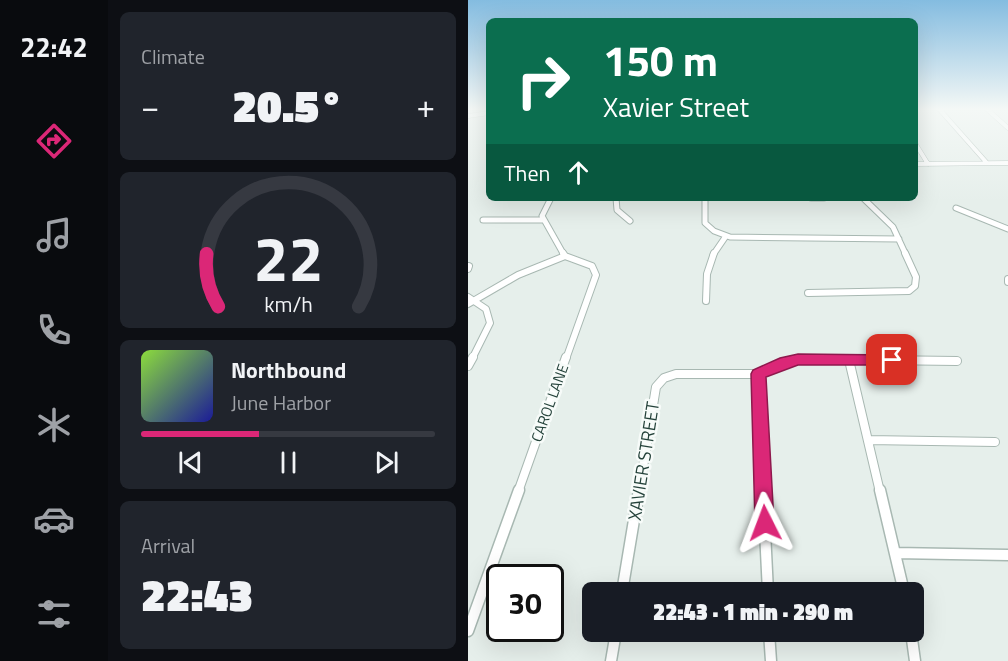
<!DOCTYPE html>
<meta charset="utf-8">
<style>
body{margin:0;font-family:"Titillium Web",sans-serif;background:#20242c;color:#f1f3f6;height:100vh;display:flex;flex-direction:column;font-size:22px;white-space:nowrap}
*{box-sizing:border-box;margin:0}
p{font-size:20px;color:#9ea1a6}
.icon{flex:none;width:33px;height:33px;fill:none;stroke:currentColor;stroke-width:2;stroke-linecap:round;stroke-linejoin:round}
.map{position:relative;flex:1;overflow:hidden}
.panel{display:flex;flex-direction:column;gap:12px;padding:12px;background:#0d0f14;width:360px}
.panel>*{flex:none}
.top-card{position:absolute;left:18px;top:18px;width:432px;height:183px;border-radius:9px;box-shadow:0 6px 24px #0002;background:#0b6e4f;color:#fff;overflow:hidden}
.speed{position:absolute;left:18px;top:564px;display:flex;gap:12px;font-size:30px;font-weight:700;text-align:center}
.speed>*{display:grid;place-content:center;width:78px;height:78px;border-radius:50%;background:#171b24;box-shadow:0 6px 24px #0002;line-height:1}
.speed .limit{border:3px solid #111;border-radius:9px;background:#fff;color:#111}
.pin{position:absolute;display:grid;place-items:center;width:51px;height:51px;color:#fff;margin:-26px;border-radius:12px;box-shadow:0 3px 9px #0006}
.me{position:absolute;width:66px;margin:-33px;rotate:357deg;stroke-linejoin:round;filter:drop-shadow(0 0 4px #0008)}
.turn{display:flex;align-items:center;gap:21px;height:126px;padding:0 18px;font-size:27px}
.turn .icon{width:78px;height:78px;stroke-width:2.5}
.turn b{display:block;font-size:42px;line-height:51px}
.then{display:flex;align-items:center;height:57px;padding:0 18px;background:#0003;gap:12px;font-size:22px}
.big{font-size:45px;font-weight:800;line-height:1.1}
.panel .card{flex:1;display:flex;flex-direction:column;justify-content:center;gap:9px;min-width:0;padding:0 21px;border-radius:9px;background:#20242c}
.panel .dial{align-items:center;gap:0}
.dial svg{height:156px;overflow:visible;fill:none;stroke:#363941;stroke-width:7;stroke-linecap:round;text-anchor:middle}
.dial text{fill:#f1f3f6;stroke:none}
.song{display:flex;align-items:center;gap:18px}
.cover{width:72px;height:72px;border-radius:9px;background:linear-gradient(135deg,hsl(90 70% 55%),hsl(240 70% 35%))}
.played{height:6px;border-radius:3px;background:linear-gradient(90deg,#db2777 40%,#363941 40%)}
.keys{display:flex;justify-content:space-around;direction:ltr}
.heat{display:flex;justify-content:space-between;align-items:center;font-size:33px;direction:ltr}
.trip{position:absolute;left:114px;top:582px;width:342px;height:60px;border-radius:9px;background:#171b24;box-shadow:0 6px 24px #0002;font-weight:800;line-height:60px;text-align:center}
main{display:flex;flex:1;min-height:0}
.tab-bar{display:flex;flex-direction:column;width:108px;justify-content:space-around;align-items:center;background:#090b0e;color:#9ea1a6}
.tab-bar .icon{width:42px;height:42px}
.tab-bar .active{color:#db2777}
.tab-bar b{font-size:27px;color:#f1f3f6}
.map>svg:first-child{display:block}
.lines{fill:none;stroke-linecap:round;stroke-linejoin:round}
.minor-far4-casing{stroke:#a8b8b2;stroke-width:5}
.minor-far3-casing{stroke:#a8b8b2;stroke-width:7}
.minor-far2-casing{stroke:#a8b8b2;stroke-width:8}
.minor-far1-casing{stroke:#a8b8b2;stroke-width:10}
.minor-casing{stroke:#a8b8b2;stroke-width:13}
.minor-far4{stroke:#fff;stroke-width:4}
.minor-far3{stroke:#fff;stroke-width:5}
.minor-far2{stroke:#fff;stroke-width:6}
.minor-far1{stroke:#fff;stroke-width:8}
.minor{stroke:#fff;stroke-width:10}
.route{fill:#db2777;stroke:#8e194d;stroke-width:1.5}
.labels{text-anchor:middle;stroke-width:5;stroke-linejoin:round;paint-order:stroke}
.street-label{font-size:15px;fill:#24423a;stroke:#f7fbf9}
.near-street-label{font-size:18px;fill:#24423a;stroke:#f7fbf9}
</style>
<main>
<nav class="tab-bar">
<b>22:42</b>
<svg class="icon active" aria-label="directions" viewBox="0 0 24 24"><path d="M12 3l9 9-9 9-9-9zM9 14v-3h6M13 9l2 2-2 2"/></svg>
<svg class="icon" aria-label="music" viewBox="0 0 24 24"><path d="M9 18V5l10-2v13"/><circle cx="6" cy="18" r="3"/><circle cx="16" cy="16" r="3"/></svg>
<svg class="icon" aria-label="phone" viewBox="0 0 24 24"><path d="M5 4h4l2 5-3 2q2 4 5 5l2-3 5 2v4C11 20 4 13 5 4z"/></svg>
<svg class="icon" aria-label="climate" viewBox="0 0 24 24"><path d="M12 3v18M4 7l16 10M4 17L20 7"/></svg>
<svg class="icon" aria-label="car" viewBox="0 0 24 24"><path d="M5 17H2v-5l4-1 3-4h7l3 4 3 1v5h-3M9 17h6M6 11h13"/><circle cx="7" cy="17" r="2"/><circle cx="17" cy="17" r="2"/></svg>
<svg class="icon" aria-label="filters" viewBox="0 0 24 24"><path d="M4 7h16M4 17h16"/><circle cx="9" cy="7" r="2"/><circle cx="15" cy="17" r="2"/></svg>
</nav>
<section class="panel">
<div class="card"><p>Climate</p>
<div class="heat"><a>−</a><b class="big">20.5°</b><a>+</a></div>
</div>
<div class="card dial"><svg viewBox="0 0 100 80">
<path d="M14 69A42 42 0 1 1 86 69"/>
<path d="M14 69A42 42 0 0 1 8 42" stroke="#db2777"/>
<text x="50" y="56" font-size="32" font-weight="700">22</text>
<text x="50" y="72" font-size="11">km/h</text>
</svg></div>
<div class="card">
<div class="song"><i class="cover"></i><div><b>Northbound</b><p>June Harbor</p></div></div>
<div class="played"></div>
<div class="keys"><svg class="icon" aria-label="previous" viewBox="0 0 24 24"><path d="M18 5L8 12l10 7zM5 5v14"/></svg><svg class="icon" aria-label="pause" viewBox="0 0 24 24"><path d="M8 5v14M16 5v14"/></svg><svg class="icon" aria-label="next" viewBox="0 0 24 24"><path d="M6 5l10 7-10 7zM19 5v14"/></svg></div>
</div>
<div class="card"><p>Arrival</p><b class="big">22:43</b></div>
</section>
<div class="map">
<svg width="540" height="661" viewBox="0 0 540 661">
<rect width="100%" height="100%" fill="#e6efeb"/>
<g class="lines">
<g class="minor-far4-casing">
<path id="minor-far4" d="M472,110L519,163
M520,110L540,128
M0,116L21,113
M447,143L460,164
M447,164L540,163"/>
</g>
<g class="minor-far3-casing">
<path id="minor-far3" d="M83,198L74,216L96,255
M148,198L149,210L162,221
M237,198V223L246,231L262,237L431,239
M343,198H356
M395,198L425,227L438,255
M488,208L540,229
M15,220H75
M245,255L258,236"/>
</g>
<g class="minor-far2-casing">
<path id="minor-far2" d="M95,253L97,256L124,266L128,275L98,359
M0,269L1,266
M540,279V282
M340,293L441,291L447,286L448,277L437,253
M0,297L18,309L22,323L4,359
M238,301L239,274L246,253
M0,304L50,275L97,256"/>
</g>
<g class="minor-far1-casing">
<path id="minor-far1" d="M381,360L412,492
M0,366L5,357
M290,374L295,492
M400,440L527,442
M50,492L98,357
M171,492L188,387L196,378L208,374H290L330,359L489,361"/>
</g>
<g class="minor-casing">
<path id="minor" d="M295,490L300,592
M412,490L436,592
M427,553L540,555
M154,592L171,490
M0,631L51,490
M301,632L303,661
M443,632L447,661
M143,661L148,632"/>
</g>
<use href="#minor-far4" class="minor-far4"/>
<use href="#minor-far3" class="minor-far3"/>
<use href="#minor-far2" class="minor-far2"/>
<use href="#minor-far1" class="minor-far1"/>
<use href="#minor" class="minor"/>
</g>
<linearGradient id="sky" x2="0" y2="1"><stop stop-color="#84bce0"/><stop offset="0.54" stop-color="#f4f8f6"/><stop offset="1" stop-color="#f4f8f6" stop-opacity="0"/></linearGradient>
<rect width="540" height="202" fill="url(#sky)"/>
<path class="route" d="M330,354L424,355L429,356L431,360L429,364L424,365H330L298,377L306,523L304,530L297,532L290,530L287,523L283,374L285,370L312,358Z"/>
<g class="labels">
<g class="street-label">
<text transform="translate(82 403) rotate(-70)" y="5">CAROL LANE</text>
</g>
<g class="near-street-label">
<text transform="translate(176 461) rotate(-81)" y="6">XAVIER STREET</text>
</g>
</g>
</svg>
<div class="speed"><div class="limit">30</div></div>
<div class="pin" style="left:424px;top:360px;background:#d93025"><svg class="icon" aria-label="arrive" viewBox="0 0 24 24"><path d="M6 21V4h12l-3 4 3 4H6"/></svg></div>
<svg class="me" style="left:297px;top:523px" viewBox="-20 -20 40 40"><path d="M0-17L14 15 0 8-14 15z" fill="#db2777" stroke="#fff" stroke-width="4"/></svg>
<div class="trip">22:43 · 1 min · 290 m</div>
<div class="top-card">
<div class="turn"><svg class="icon" aria-label="right" viewBox="0 0 24 24"><path d="M7 20v-9h11M14 6l5 5-5 5"/></svg><div><b>150 m</b>Xavier Street</div></div>
<div class="then">Then<svg class="icon" aria-label="ahead" viewBox="0 0 24 24"><path d="M12 20V5M6 11l6-6 6 6"/></svg></div>
</div>
</div>
</main>
